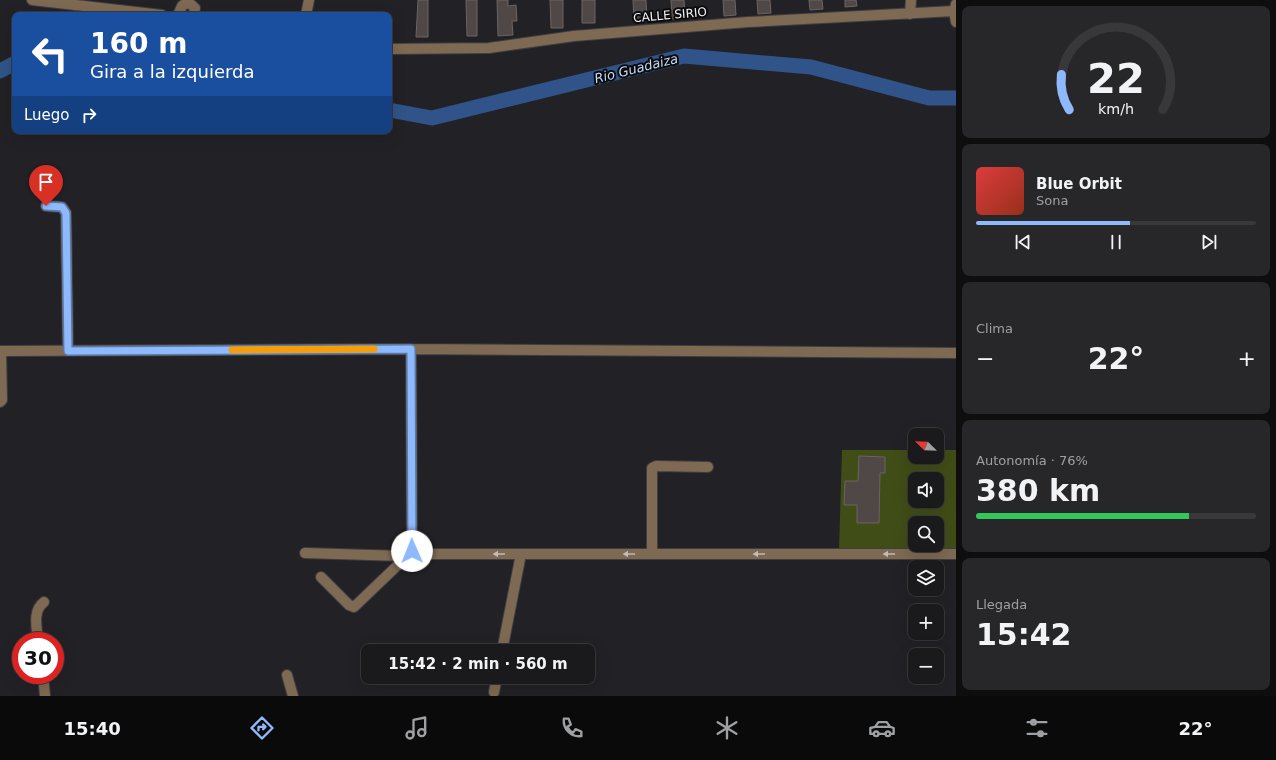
<!DOCTYPE html>
<html lang="es">
<meta charset="utf-8">
<style>
body{margin:0;font-family:"DejaVu Sans",sans-serif;background:#272629;color:#f1f3f6;height:100vh;display:flex;flex-direction:column;font-size:15px;white-space:nowrap}
*{box-sizing:border-box;margin:0}
p{font-size:13px;color:#9fa0a3}
.icon{flex:none;width:22px;height:22px;fill:none;stroke:currentColor;stroke-width:2;stroke-linecap:round;stroke-linejoin:round}
.map{position:relative;flex:1;overflow:hidden}
.drawer{display:flex;flex-direction:column;gap:6px;padding:6px;background:#0e0e0f;width:320px}
.drawer>*{flex:none}
.top-card{position:absolute;left:12px;top:12px;width:380px;height:122px;border-radius:8px;box-shadow:0 4px 16px #0002,0 0 0 1px #38383b;background:#1a4fa0;color:#fff;overflow:hidden}
.needle{width:26px;rotate:293deg}
.fabs{position:absolute;left:908px;top:428px;display:grid;gap:8px}
.fabs a{display:grid;place-items:center;width:36px;height:36px;border-radius:8px;background:#1a191c;box-shadow:0 4px 16px #0002,0 0 0 1px #38383b;font-size:20px}
.speed{position:absolute;left:12px;top:632px;display:flex;gap:8px;font-size:20px;font-weight:700;text-align:center}
.speed>*{display:grid;place-content:center;width:52px;height:52px;border-radius:50%;background:#1a191c;box-shadow:0 4px 16px #0002,0 0 0 1px #38383b;line-height:1}
.speed .limit{border:6px solid #d22;background:#fff;color:#111}
.pin{position:absolute;display:grid;place-items:center;width:34px;height:34px;color:#fff;margin:-41px -17px;border-radius:50% 50% 50% 0;rotate:-45deg;box-shadow:0 0 4px #0007}
.pin .icon{rotate:45deg}
.me{position:absolute;width:44px;margin:-22px;rotate:359deg;stroke-linejoin:round;filter:drop-shadow(0 0 3px #0008)}
.turn{display:flex;align-items:center;gap:14px;height:84px;padding:0 12px;font-size:18px}
.turn .icon{width:52px;height:52px;stroke-width:2.5}
.turn b{display:block;font-size:28px;line-height:34px}
.then{display:flex;align-items:center;height:38px;padding:0 12px;background:#0003;gap:8px;font-size:15px}
.big{font-size:30px;font-weight:800;line-height:1.1}
.drawer .card{flex:1;display:flex;flex-direction:column;justify-content:center;gap:6px;min-width:0;padding:0 14px;border-radius:8px;background:#272629}
.drawer .dial{align-items:center;gap:0}
.dial svg{height:104px;overflow:visible;fill:none;stroke:#38383b;stroke-width:7;stroke-linecap:round;text-anchor:middle}
.dial text{fill:#f1f3f6;stroke:none}
.song{display:flex;align-items:center;gap:12px}
.cover{width:48px;height:48px;border-radius:6px;background:linear-gradient(135deg,hsl(0 70% 55%),hsl(10 70% 35%))}
.played{height:4px;border-radius:2px;background:linear-gradient(90deg,#8eb9fd 55%,#38383b 55%)}
.keys{display:flex;justify-content:space-around;direction:ltr}
.heat{display:flex;justify-content:space-between;align-items:center;font-size:22px;direction:ltr}
.charge{height:6px;border-radius:3px;background:linear-gradient(90deg,#34c759 76%,#38383b 0)}
.trip{position:absolute;left:361px;top:644px;width:234px;height:40px;border-radius:8px;background:#1a191c;box-shadow:0 4px 16px #0002,0 0 0 1px #38383b;font-weight:800;line-height:40px;text-align:center}
.tab-bar{display:flex;height:64px;justify-content:space-around;align-items:center;background:#0a0a0b;color:#9fa0a3}
.tab-bar .icon{width:28px;height:28px}
.tab-bar .active{color:#8eb9fd}
.tab-bar b{font-size:18px;color:#f1f3f6}
main{display:flex;flex:1;min-height:0}
.map>svg:first-child{display:block}
.green{fill:#404d17;fill-rule:evenodd}
.lines{fill:none;stroke-linecap:round;stroke-linejoin:round}
.river{stroke:#305489;stroke-width:15}
.building{fill:#4f4846;stroke:#6c6462}
.minor-casing{stroke:#3f3e43;stroke-width:12}
.minor{stroke:#7e6952;stroke-width:10}
.oneway{fill:#c4bbb4}
.route-casing{stroke:#5c78a4;stroke-width:10}
.route{stroke:#8eb9fd;stroke-width:7}
.slow{stroke:#f59e0b;stroke-width:7}
.labels{text-anchor:middle;stroke-width:4;stroke-linejoin:round;paint-order:stroke}
.street-label{font-size:12px;fill:#f2f1f5;stroke:#0b0b0d}
.water-label{font-size:13px;font-style:italic;fill:#c5dbfc;stroke:#0b0b0d}
</style>
<main>
<div class="map">
<svg width="956" height="696" viewBox="0 0 956 696">
<rect width="100%" height="100%" fill="#222126"/>
<path class="green" d="M842,450H915V457H937V450H956V552L839,550ZM915,479H937V501H915ZM915,523H937V545H915Z"/>
<g class="lines">
<path class="river" d="M0,71L15,63
M389,110L432,118L684,56L811,67L929,98H956"/>
</g>
<path class="building" d="M418,0H428V37H416Z
M466,0H477V36H467Z
M497,0H508V6L516,5L517,21H512L513,35L498,36Z
M550,0H563V28H551Z
M582,0H595V23H582Z
M633,0H646L647,20L634,21Z
M671,0H684L685,18L672,19Z
M723,0H735L736,15L724,16Z
M757,0H770L771,13L758,14Z
M809,0H822L823,9L810,10Z
M845,0H856L857,6L845,7Z
M859,456L885,457V473H880L879,523H857V505H844L845,481H858Z"/>
<g class="lines">
<g class="minor-casing">
<path id="minor" d="M32,0L162,15
M956,4L954,11L956,22
M910,14L911,0
M178,15L182,6L188,2L195,8L194,15
M306,15L309,0
M389,49L489,48L574,36L748,22L954,11
M46,206L62,207L66,213L68,351
M411,349L412,550L414,554H956
M0,351L411,349L956,353
M0,402L2,400L1,351
M305,553L403,556L407,558
M652,554V468L656,466L708,467
M321,577L349,605L354,607L400,563L413,554
M38,641C37,628 32,611 44,602
M502,651L521,554
M43,675L45,696
M287,675L293,696
M494,692L497,677"/>
</g>
<use href="#minor" class="minor"/>
</g>
<defs><path id="oneway-solid" d="M-6-.8H1V-3.2L6.5 0L1 3.2V.8H-6Z"/></defs>
<g class="oneway">
<use href="#oneway-solid" transform="translate(499 554) rotate(180)"/>
<use href="#oneway-solid" transform="translate(629 554) rotate(180)"/>
<use href="#oneway-solid" transform="translate(759 554) rotate(-180)"/>
<use href="#oneway-solid" transform="translate(889 554) rotate(-180)"/>
</g>
<g class="lines">
<g class="route-casing">
<path id="route" d="M46,206L62,207L66,213L68,351L411,349L412,551"/>
</g>
<use href="#route" class="route"/>
<path class="slow" d="M232,350L374,349"/>
</g>
<g class="labels">
<g class="street-label">
<text transform="translate(670 15) rotate(-5)" y="4">CALLE SIRIO</text>
</g>
<g class="water-label">
<text transform="translate(636 68) rotate(-14)" y="5">Rio Guadaiza</text>
</g>
</g>
</svg>
<div class="fabs">
<a><svg class="needle" viewBox="-14 -14 28 28"><path d="M0-13l5 13h-10z" fill="#e53935"/><path d="M0 13l5-13h-10z" fill="#9fa0a3"/></svg></a>
<a><svg class="icon" aria-label="sound" viewBox="0 0 24 24"><path d="M4 9h4l5-4v14l-5-4H4zM17 9q2 3 0 6"/></svg></a>
<a><svg class="icon" aria-label="search" viewBox="0 0 24 24"><circle cx="10" cy="10" r="6"/><path d="M15 15l6 6"/></svg></a>
<a><svg class="icon" aria-label="layers" viewBox="0 0 24 24"><path d="M12 4l9 5-9 5-9-5zM3 14l9 5 9-5"/></svg></a>
<a>+</a>
<a>−</a>
</div>
<div class="speed"><div class="limit">30</div></div>
<div class="pin" style="left:46px;top:206px;background:#d93025"><svg class="icon" aria-label="arrive" viewBox="0 0 24 24"><path d="M6 21V4h12l-3 4 3 4H6"/></svg></div>
<svg class="me" style="left:412px;top:551px" viewBox="-20 -20 40 40"><circle r="19" fill="#fff"/><path d="M0-13L10 11 0 6-10 11z" fill="#8eb9fd"/></svg>
<div class="trip">15:42 · 2 min · 560 m</div>
<div class="top-card">
<div class="turn"><svg class="icon" aria-label="left" viewBox="0 0 24 24"><path d="M17 20v-9H6M10 6l-5 5 5 5"/></svg><div><b>160 m</b>Gira a la izquierda</div></div>
<div class="then">Luego<svg class="icon" aria-label="right" viewBox="0 0 24 24"><path d="M7 20v-9h11M14 6l5 5-5 5"/></svg></div>
</div>
</div>
<section class="drawer">
<div class="card dial"><svg viewBox="0 0 100 80">
<path d="M14 69A42 42 0 1 1 86 69"/>
<path d="M14 69A42 42 0 0 1 8 42" stroke="#8eb9fd"/>
<text x="50" y="56" font-size="32" font-weight="700">22</text>
<text x="50" y="72" font-size="11">km/h</text>
</svg></div>
<div class="card">
<div class="song"><i class="cover"></i><div><b>Blue Orbit</b><p>Sona</p></div></div>
<div class="played"></div>
<div class="keys"><svg class="icon" aria-label="previous" viewBox="0 0 24 24"><path d="M18 5L8 12l10 7zM5 5v14"/></svg><svg class="icon" aria-label="pause" viewBox="0 0 24 24"><path d="M8 5v14M16 5v14"/></svg><svg class="icon" aria-label="next" viewBox="0 0 24 24"><path d="M6 5l10 7-10 7zM19 5v14"/></svg></div>
</div>
<div class="card"><p>Clima</p>
<div class="heat"><a>−</a><b class="big">22°</b><a>+</a></div>
</div>
<div class="card"><p>Autonomía · 76%</p><b class="big">380 km</b><div class="charge"></div></div>
<div class="card"><p>Llegada</p><b class="big">15:42</b></div>
</section>
</main>
<nav class="tab-bar">
<b>15:40</b>
<svg class="icon active" aria-label="directions" viewBox="0 0 24 24"><path d="M12 3l9 9-9 9-9-9zM9 14v-3h6M13 9l2 2-2 2"/></svg>
<svg class="icon" aria-label="music" viewBox="0 0 24 24"><path d="M9 18V5l10-2v13"/><circle cx="6" cy="18" r="3"/><circle cx="16" cy="16" r="3"/></svg>
<svg class="icon" aria-label="phone" viewBox="0 0 24 24"><path d="M5 4h4l2 5-3 2q2 4 5 5l2-3 5 2v4C11 20 4 13 5 4z"/></svg>
<svg class="icon" aria-label="climate" viewBox="0 0 24 24"><path d="M12 3v18M4 7l16 10M4 17L20 7"/></svg>
<svg class="icon" aria-label="car" viewBox="0 0 24 24"><path d="M5 17H2v-5l4-1 3-4h7l3 4 3 1v5h-3M9 17h6M6 11h13"/><circle cx="7" cy="17" r="2"/><circle cx="17" cy="17" r="2"/></svg>
<svg class="icon" aria-label="filters" viewBox="0 0 24 24"><path d="M4 7h16M4 17h16"/><circle cx="9" cy="7" r="2"/><circle cx="15" cy="17" r="2"/></svg>
<b>22°</b>
</nav>
